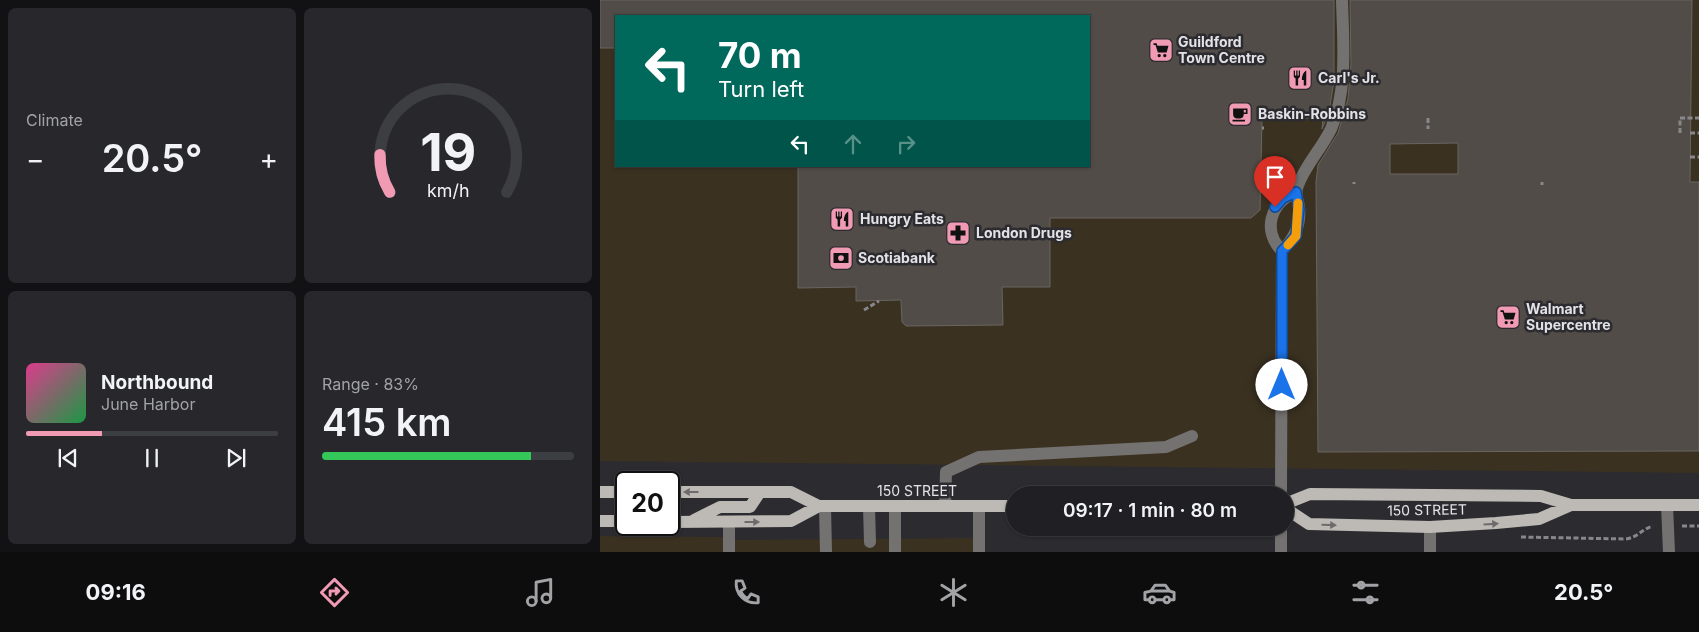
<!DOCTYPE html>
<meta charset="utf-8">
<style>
body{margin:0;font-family:Inter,sans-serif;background:#28282c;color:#f1f3f6;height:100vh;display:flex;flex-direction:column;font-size:19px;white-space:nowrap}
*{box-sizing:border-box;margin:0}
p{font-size:16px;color:#a2a3a6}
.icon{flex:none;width:28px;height:28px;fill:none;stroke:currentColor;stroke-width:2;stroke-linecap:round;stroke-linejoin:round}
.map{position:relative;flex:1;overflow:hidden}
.details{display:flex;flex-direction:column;gap:8px;padding:8px;background:#121214;width:600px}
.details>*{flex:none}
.guide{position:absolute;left:15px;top:15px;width:475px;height:152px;border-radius:0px;box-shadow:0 1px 4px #0004,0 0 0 1px #3d3e41;background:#00695c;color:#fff;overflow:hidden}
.speed{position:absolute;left:15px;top:471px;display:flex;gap:10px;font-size:25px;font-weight:700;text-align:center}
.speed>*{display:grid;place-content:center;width:65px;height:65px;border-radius:50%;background:#202024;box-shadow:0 1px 4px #0004,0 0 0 1px #3d3e41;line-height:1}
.speed .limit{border:2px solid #111;border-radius:8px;background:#fff;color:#111}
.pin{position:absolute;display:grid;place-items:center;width:42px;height:42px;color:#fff;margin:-51px -21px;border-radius:50% 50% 50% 0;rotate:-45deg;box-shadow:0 0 5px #0007}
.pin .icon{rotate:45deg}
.me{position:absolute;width:55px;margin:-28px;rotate:0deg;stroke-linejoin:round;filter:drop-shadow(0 0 4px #0008)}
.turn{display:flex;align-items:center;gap:18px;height:105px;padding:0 20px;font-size:22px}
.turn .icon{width:65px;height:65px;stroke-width:2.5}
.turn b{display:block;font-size:35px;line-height:42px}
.lanes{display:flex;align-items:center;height:48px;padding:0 20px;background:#0003;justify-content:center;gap:25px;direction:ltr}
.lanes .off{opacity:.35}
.big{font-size:38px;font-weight:600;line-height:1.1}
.details .tile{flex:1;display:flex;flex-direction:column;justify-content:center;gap:8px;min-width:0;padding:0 18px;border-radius:8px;background:#28282c}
.details .dial{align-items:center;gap:0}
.dial svg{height:130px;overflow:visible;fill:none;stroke:#3d3e41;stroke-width:7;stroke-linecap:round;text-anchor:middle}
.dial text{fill:#f1f3f6;stroke:none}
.song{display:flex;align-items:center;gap:15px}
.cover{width:60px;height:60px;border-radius:8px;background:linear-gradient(135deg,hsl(330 70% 55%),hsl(140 70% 35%))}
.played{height:5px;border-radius:2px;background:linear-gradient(90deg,#f19ab4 30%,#3d3e41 30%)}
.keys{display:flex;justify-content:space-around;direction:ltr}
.heat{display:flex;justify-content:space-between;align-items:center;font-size:28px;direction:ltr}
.charge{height:8px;border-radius:4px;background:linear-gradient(90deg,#34c759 83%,#3d3e41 0)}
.details .tiles{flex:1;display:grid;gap:8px;grid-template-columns:repeat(2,1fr)}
.trip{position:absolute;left:406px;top:486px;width:288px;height:50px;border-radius:25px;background:#202024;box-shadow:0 1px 4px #0004,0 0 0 1px #3d3e41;font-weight:600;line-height:50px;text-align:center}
.menu{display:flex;height:80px;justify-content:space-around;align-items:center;background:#0d0d0e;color:#a2a3a6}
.menu .icon{width:35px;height:35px}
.menu .on{color:#f19ab4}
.menu b{font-size:22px;color:#f1f3f6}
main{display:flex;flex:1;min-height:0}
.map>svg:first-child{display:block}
.commercial{fill:#3a3121;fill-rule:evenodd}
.building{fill:#514c47;stroke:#696560;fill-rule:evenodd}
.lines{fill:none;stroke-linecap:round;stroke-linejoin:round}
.path{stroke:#87878c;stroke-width:3;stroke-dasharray:5 2.5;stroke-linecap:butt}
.minor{stroke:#747270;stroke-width:12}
.major{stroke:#bdb9b4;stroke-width:12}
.oneway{fill:#6d6b6b}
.route-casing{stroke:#114b97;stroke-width:12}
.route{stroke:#1a73e8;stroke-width:9}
.slow{stroke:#f59e0b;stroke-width:9}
.labels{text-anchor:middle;stroke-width:5;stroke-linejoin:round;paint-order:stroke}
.poi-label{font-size:14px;font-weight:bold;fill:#e3e3e7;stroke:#2b2b30;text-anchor:start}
.street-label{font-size:14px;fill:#e3e3e7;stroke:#2b2b30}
</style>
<main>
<section class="details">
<div class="tiles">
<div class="tile"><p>Climate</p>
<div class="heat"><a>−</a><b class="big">20.5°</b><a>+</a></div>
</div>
<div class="tile dial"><svg viewBox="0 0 100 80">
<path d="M14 69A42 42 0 1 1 86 69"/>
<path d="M14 69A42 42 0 0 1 8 46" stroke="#f19ab4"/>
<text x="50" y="56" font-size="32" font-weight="700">19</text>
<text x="50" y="72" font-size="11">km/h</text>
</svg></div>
<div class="tile">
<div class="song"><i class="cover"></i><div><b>Northbound</b><p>June Harbor</p></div></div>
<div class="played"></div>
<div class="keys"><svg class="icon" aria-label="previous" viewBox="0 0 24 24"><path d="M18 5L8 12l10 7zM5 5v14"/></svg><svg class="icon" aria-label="pause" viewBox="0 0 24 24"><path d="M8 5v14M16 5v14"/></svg><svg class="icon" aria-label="next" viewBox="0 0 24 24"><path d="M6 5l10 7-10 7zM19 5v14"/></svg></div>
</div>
<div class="tile"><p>Range · 83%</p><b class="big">415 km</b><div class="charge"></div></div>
</div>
</section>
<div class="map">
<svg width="1099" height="552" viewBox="0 0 1099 552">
<rect width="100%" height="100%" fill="#2b2b30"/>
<path class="commercial" d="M0,0H1099V473L0,461ZM16,16H489V166H16Z
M0,536L123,537V552H0Z
M383,538V552H126L127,540Z"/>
<path class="building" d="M0,0H734V81L729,112L722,129L723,118L662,119L660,210L651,218H450V287H402L403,325L306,326L302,322L301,300L256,301V287L198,288V166H489V16H16V48H0Z
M750,0H1092L1090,182H1099V451L718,452L716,182L718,165L738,133L748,99L751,65ZM858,143V174H790V144Z"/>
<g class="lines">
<path class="path" d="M765,113H768
M828,118V129
M662,128H664
M1080,133V118H1099
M1090,133H1099
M1090,157H1099
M754,182V184
M942,182V185
M264,310L279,301
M1082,526H1099
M921,537L1025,539C1037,538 1042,529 1053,526"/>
<path class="minor" d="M682,251C662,231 670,203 696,192
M681,495L682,251C694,238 701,226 699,207C698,200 695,195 697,188C704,166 721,150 731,129C748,90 743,41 742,0
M1067,505L1069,552
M225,506L226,552
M269,506L270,542
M295,506V552
M345,506L346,472L379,457L566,447L592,436
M379,506V552
M129,522V552
M681,528V552
M830,552V527"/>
<path class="major" d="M0,492H26
M69,492H191L219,506
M685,504L710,494L941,496L971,505H1099
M685,508L709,524L830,527L896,523L939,519L971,505
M94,520L120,507H150L160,492
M0,521H26
M69,522L191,521L219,506H415"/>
</g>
<defs><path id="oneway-solid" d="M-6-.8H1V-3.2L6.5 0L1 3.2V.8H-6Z" transform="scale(1.25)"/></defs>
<g class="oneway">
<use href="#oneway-solid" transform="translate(91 492) rotate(-180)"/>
<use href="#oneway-solid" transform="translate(152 522)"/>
<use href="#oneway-solid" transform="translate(891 524) rotate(-4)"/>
<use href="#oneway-solid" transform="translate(729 525) rotate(2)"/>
</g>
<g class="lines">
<g class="route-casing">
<path id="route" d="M675,207L683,198L696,192L699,209L696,236L682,251V385"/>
</g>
<use href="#route" class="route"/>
<path class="slow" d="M688,245L696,236L698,203"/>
</g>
<defs>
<g id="supermarket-square" transform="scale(1.25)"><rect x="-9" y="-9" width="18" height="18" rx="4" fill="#f19ab4" stroke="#2b2b30"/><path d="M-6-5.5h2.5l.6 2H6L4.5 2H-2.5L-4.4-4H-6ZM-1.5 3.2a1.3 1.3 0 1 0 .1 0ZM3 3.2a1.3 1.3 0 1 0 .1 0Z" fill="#111"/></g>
<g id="restaurant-square" transform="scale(1.25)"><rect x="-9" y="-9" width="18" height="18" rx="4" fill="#f19ab4" stroke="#2b2b30"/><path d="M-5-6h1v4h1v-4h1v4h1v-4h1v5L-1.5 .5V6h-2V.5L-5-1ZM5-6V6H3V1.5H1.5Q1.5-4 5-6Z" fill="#111"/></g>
<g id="cafe-square" transform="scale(1.25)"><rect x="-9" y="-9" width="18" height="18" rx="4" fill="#f19ab4" stroke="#2b2b30"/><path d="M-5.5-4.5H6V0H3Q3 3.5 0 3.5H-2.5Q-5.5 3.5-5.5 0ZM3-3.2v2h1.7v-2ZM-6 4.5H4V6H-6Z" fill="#111"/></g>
<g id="pharmacy-square" transform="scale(1.25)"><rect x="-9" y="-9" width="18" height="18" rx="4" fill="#f19ab4" stroke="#2b2b30"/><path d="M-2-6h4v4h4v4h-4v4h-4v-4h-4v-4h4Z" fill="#111"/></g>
<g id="bank-square" transform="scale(1.25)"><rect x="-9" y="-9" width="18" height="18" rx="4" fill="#f19ab4" stroke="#2b2b30"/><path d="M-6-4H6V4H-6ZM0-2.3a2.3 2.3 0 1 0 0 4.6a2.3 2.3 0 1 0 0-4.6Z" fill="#111"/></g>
</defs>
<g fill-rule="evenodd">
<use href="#supermarket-square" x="561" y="50"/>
<use href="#restaurant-square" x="700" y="78"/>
<use href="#cafe-square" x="640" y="114"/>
<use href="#restaurant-square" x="242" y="219"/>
<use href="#pharmacy-square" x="358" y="233"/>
<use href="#bank-square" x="241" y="258"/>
<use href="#supermarket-square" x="908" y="317"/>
</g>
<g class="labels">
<g class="poi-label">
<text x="578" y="47">Guildford<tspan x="578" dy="16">Town Centre</tspan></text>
<text x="718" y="83">Carl's Jr.</text>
<text x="658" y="119">Baskin-Robbins</text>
<text x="260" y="224">Hungry Eats</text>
<text x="376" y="238">London Drugs</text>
<text x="258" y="263">Scotiabank</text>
<text x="926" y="314">Walmart<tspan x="926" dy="16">Supercentre</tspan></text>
</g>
<g class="street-label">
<text x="317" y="496">150 STREET</text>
<text transform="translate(827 510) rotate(-1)" y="5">150 STREET</text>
</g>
</g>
</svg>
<div class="speed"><div class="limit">20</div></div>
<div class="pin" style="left:675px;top:207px;background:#d93025"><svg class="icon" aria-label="arrive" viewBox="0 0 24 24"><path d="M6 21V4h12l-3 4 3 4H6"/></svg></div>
<svg class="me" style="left:682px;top:385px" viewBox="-20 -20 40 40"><circle r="19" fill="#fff"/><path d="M0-13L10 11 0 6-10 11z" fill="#1a73e8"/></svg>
<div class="trip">09:17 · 1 min · 80 m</div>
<div class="guide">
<div class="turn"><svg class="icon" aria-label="left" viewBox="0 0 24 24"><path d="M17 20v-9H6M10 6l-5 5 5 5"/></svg><div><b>70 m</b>Turn left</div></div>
<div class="lanes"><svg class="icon" aria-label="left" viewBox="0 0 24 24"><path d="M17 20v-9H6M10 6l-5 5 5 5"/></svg><svg class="icon off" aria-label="ahead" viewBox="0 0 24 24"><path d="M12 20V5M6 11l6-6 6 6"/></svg><svg class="icon off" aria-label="right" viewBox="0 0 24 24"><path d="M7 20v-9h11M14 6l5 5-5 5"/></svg></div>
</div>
</div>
</main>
<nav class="menu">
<b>09:16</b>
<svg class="icon on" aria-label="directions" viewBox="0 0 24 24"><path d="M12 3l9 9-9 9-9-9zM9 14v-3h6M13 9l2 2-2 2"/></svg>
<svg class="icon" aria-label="music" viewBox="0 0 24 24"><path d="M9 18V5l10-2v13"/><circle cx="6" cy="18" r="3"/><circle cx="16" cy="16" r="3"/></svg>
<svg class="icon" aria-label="phone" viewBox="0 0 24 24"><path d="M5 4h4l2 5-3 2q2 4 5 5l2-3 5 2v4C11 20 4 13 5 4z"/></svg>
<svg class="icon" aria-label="climate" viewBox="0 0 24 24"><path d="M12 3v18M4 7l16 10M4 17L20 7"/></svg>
<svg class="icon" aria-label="car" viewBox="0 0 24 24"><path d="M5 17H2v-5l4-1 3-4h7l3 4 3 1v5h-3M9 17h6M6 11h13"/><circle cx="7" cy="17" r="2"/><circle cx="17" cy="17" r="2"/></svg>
<svg class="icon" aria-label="filters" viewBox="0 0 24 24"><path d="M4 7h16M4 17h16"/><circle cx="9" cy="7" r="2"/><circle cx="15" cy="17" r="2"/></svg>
<b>20.5°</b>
</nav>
